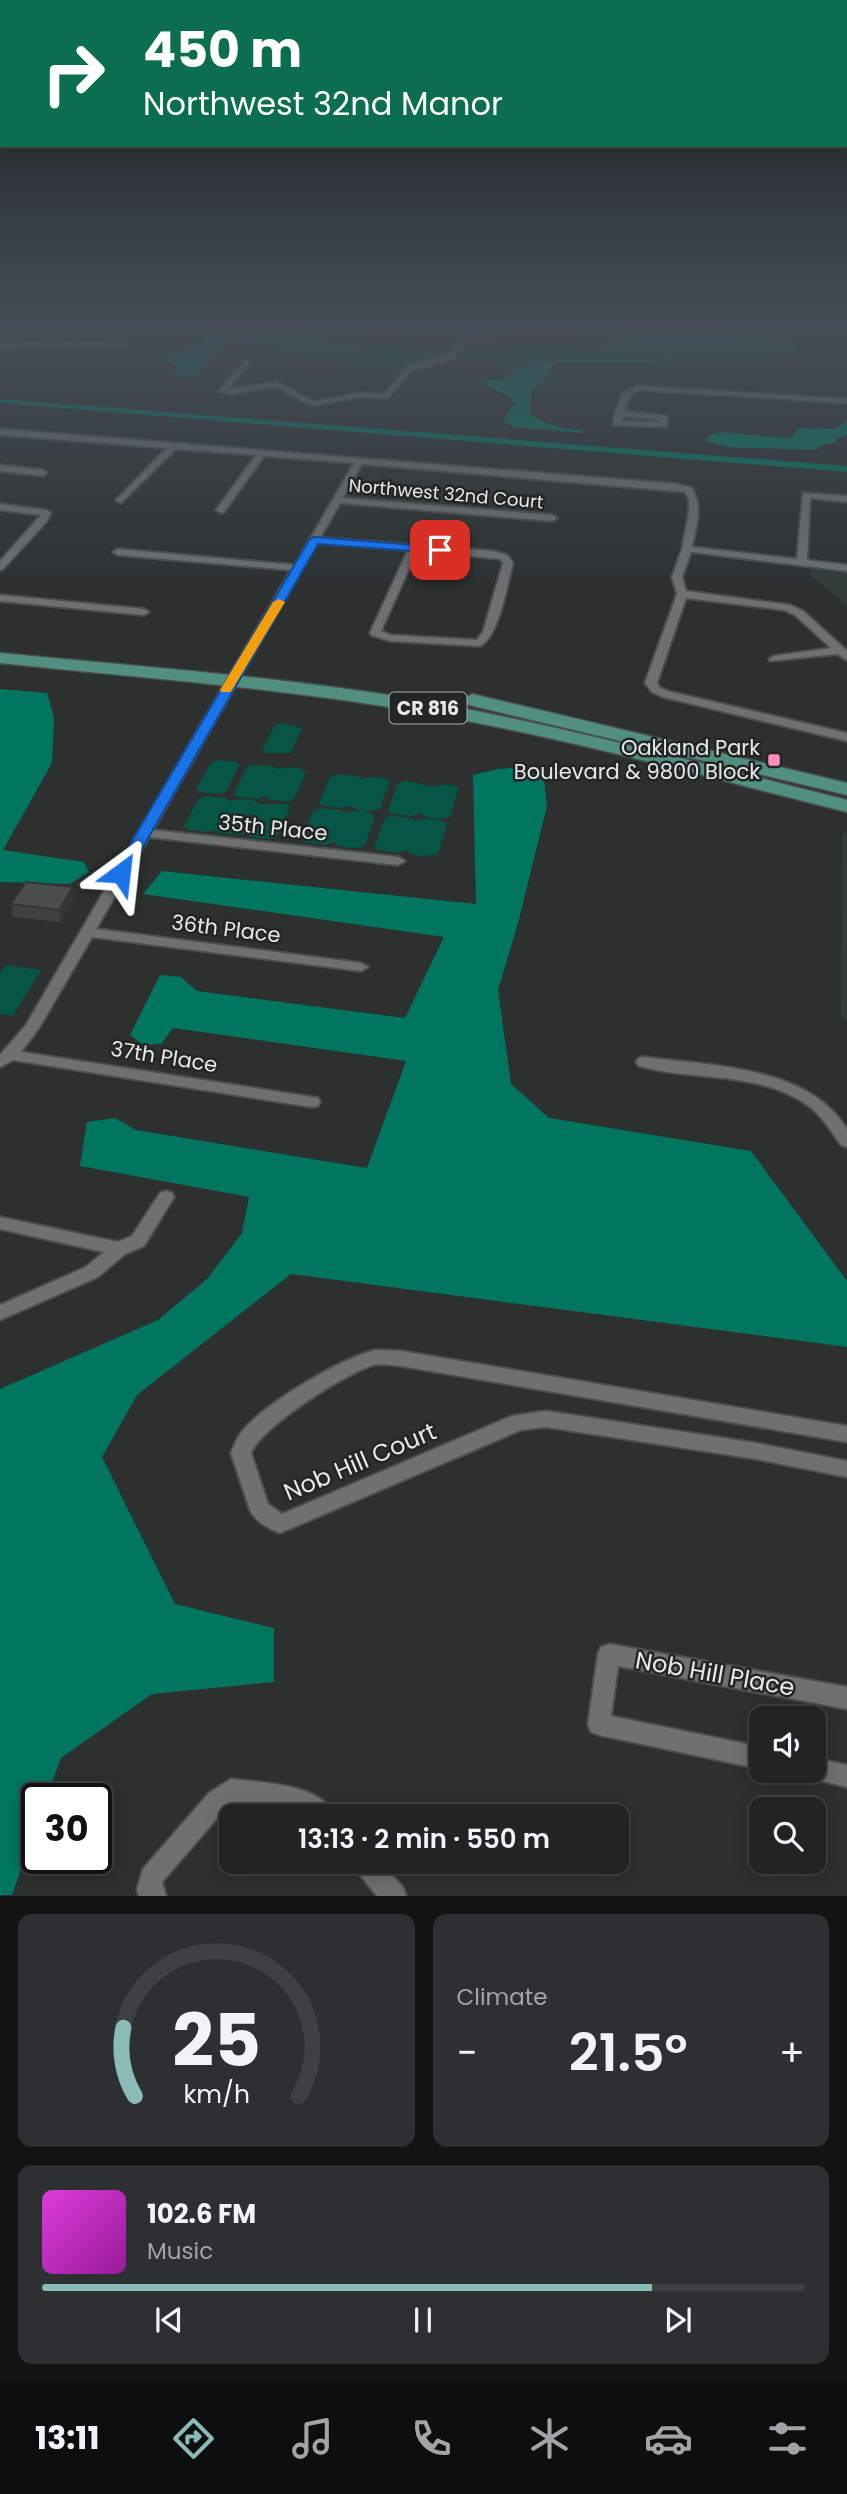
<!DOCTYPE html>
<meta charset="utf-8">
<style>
body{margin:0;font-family:Poppins,sans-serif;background:#2d3030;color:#f1f3f6;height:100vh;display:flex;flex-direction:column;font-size:26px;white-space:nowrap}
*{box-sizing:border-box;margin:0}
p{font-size:23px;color:#a2a4a6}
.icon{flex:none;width:38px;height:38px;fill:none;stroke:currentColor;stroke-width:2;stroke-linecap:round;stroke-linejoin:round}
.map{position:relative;height:1896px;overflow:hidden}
.details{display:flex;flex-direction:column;gap:18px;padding:18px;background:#121413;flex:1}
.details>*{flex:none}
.hud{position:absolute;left:0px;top:0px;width:847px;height:147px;box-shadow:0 4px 18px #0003,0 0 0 2px #3e4141;background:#0b6e4f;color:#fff;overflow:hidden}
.tools{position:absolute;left:749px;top:1706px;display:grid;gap:14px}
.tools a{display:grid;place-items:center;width:77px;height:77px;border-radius:14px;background:#212423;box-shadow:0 4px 18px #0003,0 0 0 2px #3e4141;font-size:35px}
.speed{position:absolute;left:21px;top:1783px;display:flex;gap:14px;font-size:35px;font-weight:700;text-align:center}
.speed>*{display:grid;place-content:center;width:91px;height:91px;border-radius:50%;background:#212423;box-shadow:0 4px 18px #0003,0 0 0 2px #3e4141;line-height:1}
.speed .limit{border:4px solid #111;border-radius:10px;background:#fff;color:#111}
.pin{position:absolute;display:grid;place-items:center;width:60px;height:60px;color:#fff;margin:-30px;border-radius:14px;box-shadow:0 4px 10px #0006}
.me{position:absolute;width:77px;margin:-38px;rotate:30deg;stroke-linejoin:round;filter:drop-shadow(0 0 5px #0008)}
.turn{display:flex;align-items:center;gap:24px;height:147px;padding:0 28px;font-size:32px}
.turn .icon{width:91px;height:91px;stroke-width:2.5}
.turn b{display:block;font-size:49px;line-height:60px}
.big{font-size:52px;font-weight:600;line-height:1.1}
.details .card{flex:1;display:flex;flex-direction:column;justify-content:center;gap:10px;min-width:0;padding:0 24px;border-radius:14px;background:#2d3030}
.details .dial{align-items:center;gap:0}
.dial svg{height:182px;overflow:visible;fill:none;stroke:#3e4141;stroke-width:7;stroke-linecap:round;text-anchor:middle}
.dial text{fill:#f1f3f6;stroke:none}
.song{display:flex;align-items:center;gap:21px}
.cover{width:84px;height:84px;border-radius:10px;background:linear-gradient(135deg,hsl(300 70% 55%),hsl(300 70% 35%))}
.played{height:7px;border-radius:4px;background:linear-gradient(90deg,#8bbbb9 80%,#3e4141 80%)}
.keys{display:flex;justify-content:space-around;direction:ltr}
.heat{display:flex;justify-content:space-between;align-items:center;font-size:38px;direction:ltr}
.details .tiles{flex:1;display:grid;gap:18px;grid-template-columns:1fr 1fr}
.card:last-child{grid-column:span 2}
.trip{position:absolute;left:219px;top:1804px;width:410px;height:70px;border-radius:14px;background:#212423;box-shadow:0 4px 18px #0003,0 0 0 2px #3e4141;font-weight:600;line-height:70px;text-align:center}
.tabs{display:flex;height:112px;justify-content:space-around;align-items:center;background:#0d0e0e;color:#a2a4a6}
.tabs .icon{width:49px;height:49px}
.tabs .active{color:#8bbbb9}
.tabs b{font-size:32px;color:#f1f3f6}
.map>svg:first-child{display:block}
.built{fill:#323d3a}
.green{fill:#065546}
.water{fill:#007661}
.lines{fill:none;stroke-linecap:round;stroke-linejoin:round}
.canal{fill:#007661;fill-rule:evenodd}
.street-casing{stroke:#4b4e4e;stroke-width:4}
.primary-casing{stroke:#4b4e4e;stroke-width:3}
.street{fill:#6d7170;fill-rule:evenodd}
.primary{fill:#518f81;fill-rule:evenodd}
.wall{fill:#3f4241}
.shaded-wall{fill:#333635}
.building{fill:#494d4c;stroke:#333635;stroke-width:2}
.route{fill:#1a73e8;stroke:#114b97;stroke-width:2}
.slow{fill:#f59e0b}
.poi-dot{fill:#fe8ebc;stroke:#222625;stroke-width:2.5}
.labels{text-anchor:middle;stroke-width:5;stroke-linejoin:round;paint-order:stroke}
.far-street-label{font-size:18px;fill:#e7e9e9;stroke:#222625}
.shield{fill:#222625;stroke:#acaeae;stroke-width:2}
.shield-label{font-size:19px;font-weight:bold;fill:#e7e9e9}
.poi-label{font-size:21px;fill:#e7e9e9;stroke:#222625;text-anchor:end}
.street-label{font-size:21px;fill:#e7e9e9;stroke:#222625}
.near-street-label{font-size:24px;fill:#e7e9e9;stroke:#222625}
</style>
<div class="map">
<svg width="847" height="1896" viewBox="0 0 847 1896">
<rect width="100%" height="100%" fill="#2c302f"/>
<path class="built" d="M810,569L847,573V606L810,575Z
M843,833L847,834V1019H841Z"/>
<path class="green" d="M236,330H301L334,343L485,351L521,346L584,348L635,337L637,333L630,330H702L715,334L792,341L797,346L795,352L761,359H559L515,366L493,358L442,357L398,365L297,355L226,340Z
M281,723L302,728L291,753H265L262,750L275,725Z
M217,760L237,762L239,765L226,792L219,794L199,792L196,789L211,763Z
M254,765L273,766L277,769C285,767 300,766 306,772L294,799L288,802L267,799L264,796L257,799L236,797L234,793L247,767Z
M337,774L357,776L361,779C369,776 383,776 390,781L380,809C372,812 356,812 350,806L343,808L322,806L319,803L331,776Z
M405,781C412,781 424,785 429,786C440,787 447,781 459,788L450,817C442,819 426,820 420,813L412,816L391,814L388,810L398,783Z
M206,796L226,798L230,801C238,798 253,798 260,804H287L290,807L277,837L270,839L249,837L246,833L239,835L218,833L215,830L208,832L187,830L184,826L199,798Z
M321,808L341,810L345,813C354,810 368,810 375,816L365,846C356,849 340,849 333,842L326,845L304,842L302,839L314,810Z
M391,816L412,818L416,821C425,818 440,817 447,824L438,854C429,857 413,857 406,850L399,853L377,850L374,847L385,818Z
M6,965L41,970L13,1016L0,1014V974Z"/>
<path class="water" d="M214,330H235L194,377L171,376L180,367L163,360L166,354L202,345Z
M675,357L677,358L661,362L554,363L548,377L532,390L529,412C541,424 566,430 582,430L584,433L514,427L503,420L514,404L512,399L479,380L504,379C530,346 636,366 675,357Z
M847,421V436L838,437L835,443L823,445L815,450L728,447L706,441L711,434L722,432L791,439L798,428L834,429Z
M0,689L47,693L54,718L52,763L3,850L84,862L89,872L70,884L0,882Z
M521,767L544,779L547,806L518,923L498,990L511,1084L549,1118L751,1151L847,1281V1347L291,1274L137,1395L102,1457L175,1604L274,1628V1682L152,1694L61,1758L46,1799H37V1825L12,1895H0V1389L158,1320L207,1279L242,1233L249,1197L80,1166L87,1122L115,1118L136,1130L367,1168L406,1061L173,1028L161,1044L143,1045L130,1035L160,975L181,977L197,991L405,1018L444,937L143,894L162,871L476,904L473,775L498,769Z"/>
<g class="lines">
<path class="canal" d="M0,399L847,466V472L0,403Z"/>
<g class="street-casing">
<path id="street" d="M501,330H515L466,342L453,359L412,370L388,398L358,397L312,406L276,387L230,394L218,391L246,360L250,362L228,389L277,382L314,402L358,393L386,394L406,366L447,355L460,338Z
M48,342L123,344L127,346L123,348L48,346L0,349V345Z
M637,386L847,399V403L638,390L631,394L624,411L668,416L666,427L613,425L615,413L623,393ZM623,416L660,420V422L621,421Z
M0,429L677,484L692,488C703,507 696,526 692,547L797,559L803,493L847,496V502L810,498L807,560L847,565V571L691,552L682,577L686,591L790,605L803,611L847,651V660L837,654L770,661L769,659L774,656L831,648L795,615L784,610L686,598L657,683L660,688L671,692L847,733V741L663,697L652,692L645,683L677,594L672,577L682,549L689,512V499L685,492L362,464L343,498L552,515L557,518L552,521L340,503L320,538L493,551L507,555L513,563C507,584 499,637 480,646L390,641L371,635L370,633L408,550L317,543L153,830L398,857L405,861L398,865L149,837L96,929L361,963L368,967L361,971L92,937L39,1028L21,1052L312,1097L318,1098L320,1102L318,1106L312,1107L13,1060L0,1067V1055L26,1025L291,570L118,555L113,552L118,549L295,565L354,463L264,456L224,512L221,513L216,510L256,455L176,449L121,503L116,500L118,498L167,448L0,435ZM417,551L500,559L503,563L483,632L477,640L391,635L381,631Z
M0,465L43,470L47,473L43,476L0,471Z
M0,504L46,510L51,513L47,521L3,569L0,570V561L41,515L0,510Z
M0,595L144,609L149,612L144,615L0,601Z
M644,1057C704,1065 797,1066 838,1117C841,1121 846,1126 847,1130C847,1135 847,1142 847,1147L841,1145C831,1131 821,1114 806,1104C757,1071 693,1081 639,1066L636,1062L639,1058Z
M166,1191L172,1193L174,1197L144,1246L125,1254L98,1277L0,1320V1305L86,1267L104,1252L0,1229V1217L118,1242L132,1236L160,1193Z
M376,1350L401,1351L847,1426V1442L401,1366C392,1365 383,1363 374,1365C347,1372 260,1428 251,1453L268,1504L282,1514L512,1416L546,1411L756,1443L847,1461V1477L756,1459L546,1427L521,1430L287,1530L280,1533C269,1529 255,1521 250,1510L231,1453C234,1446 236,1439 241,1433C261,1405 343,1357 376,1350Z
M609,1644L847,1687V1709L618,1666L611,1716L761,1747V1769L599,1735L591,1732L588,1724L598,1654L601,1647Z
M814,1758L847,1765V1787L806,1777L803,1771H814Z
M231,1779C262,1783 321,1783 335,1816H304L296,1811L234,1803L225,1809L162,1882L166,1896H139L137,1890L143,1869L209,1793Z
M352,1862H380L403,1887L406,1896H377L356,1870Z"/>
</g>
<g class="primary-casing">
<path id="primary" d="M0,653C142,667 285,677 425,701C567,727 707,765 847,800V812C707,777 567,738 425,713C285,688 142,678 0,663Z
M472,694L847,783V795L465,704L463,700Z"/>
</g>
<use href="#street" class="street"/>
<use href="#primary" class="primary"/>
</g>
<path class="wall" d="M73,887L74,900L61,922L13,917L11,904Z"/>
<path class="shaded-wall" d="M73,887L74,900L61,922L59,910Z"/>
<path class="building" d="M26,882L73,887L59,910L11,904Z"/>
<linearGradient id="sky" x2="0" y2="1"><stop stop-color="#181a1a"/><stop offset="0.55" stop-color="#454e58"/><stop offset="1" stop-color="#454e58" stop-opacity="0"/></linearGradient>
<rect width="847" height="595" fill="url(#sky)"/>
<path class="route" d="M314,537L440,547L446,550L440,553L318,544L128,873L121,877L115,876L113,873L309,540Z"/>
<path class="slow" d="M279,599L285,602L232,690L230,692H221L220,690L273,602Z"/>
<rect class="poi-dot" x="767" y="753" width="14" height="14" rx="3.5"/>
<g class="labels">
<g class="far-street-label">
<text transform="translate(446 494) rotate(5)" y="6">Northwest 32nd Court</text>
</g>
<rect class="shield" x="389.5" y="692.5" width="77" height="31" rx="5"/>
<g class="shield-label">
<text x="428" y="715">CR 816</text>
</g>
<g class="poi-label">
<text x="760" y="755">Oakland Park<tspan x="760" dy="24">Boulevard &amp; 9800 Block</tspan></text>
</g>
<g class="street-label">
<text transform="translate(273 828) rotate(6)" y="7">35th Place</text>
<text transform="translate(226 929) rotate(7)" y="7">36th Place</text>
<text transform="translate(164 1057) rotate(9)" y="7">37th Place</text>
</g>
<g class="near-street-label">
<text transform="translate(360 1462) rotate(-23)" y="8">Nob Hill Court</text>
<text transform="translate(715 1674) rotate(10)" y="8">Nob Hill Place</text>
</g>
</g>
</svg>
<div class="tools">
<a><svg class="icon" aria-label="sound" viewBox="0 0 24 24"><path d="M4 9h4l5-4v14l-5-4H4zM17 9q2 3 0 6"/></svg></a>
<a><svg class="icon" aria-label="search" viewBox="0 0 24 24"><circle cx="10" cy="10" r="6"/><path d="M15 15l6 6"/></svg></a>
</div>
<div class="speed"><div class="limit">30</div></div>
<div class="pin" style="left:440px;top:550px;background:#d93025"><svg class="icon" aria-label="arrive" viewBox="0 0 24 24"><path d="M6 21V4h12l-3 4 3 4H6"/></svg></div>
<svg class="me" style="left:121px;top:873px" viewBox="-20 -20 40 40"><path d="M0-17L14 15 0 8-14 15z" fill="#1a73e8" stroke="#fff" stroke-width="4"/></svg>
<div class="trip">13:13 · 2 min · 550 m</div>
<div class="hud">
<div class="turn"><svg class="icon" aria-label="right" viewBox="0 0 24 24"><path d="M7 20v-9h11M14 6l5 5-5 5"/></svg><div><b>450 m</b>Northwest 32nd Manor</div></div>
</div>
</div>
<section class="details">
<div class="tiles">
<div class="card dial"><svg viewBox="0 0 100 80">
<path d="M14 69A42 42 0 1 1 86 69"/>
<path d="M14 69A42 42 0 0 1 9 39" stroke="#8bbbb9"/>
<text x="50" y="56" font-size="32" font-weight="700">25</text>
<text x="50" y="72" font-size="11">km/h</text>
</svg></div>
<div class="card"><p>Climate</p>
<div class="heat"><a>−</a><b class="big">21.5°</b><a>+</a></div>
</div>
<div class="card">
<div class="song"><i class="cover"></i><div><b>102.6 FM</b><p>Music</p></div></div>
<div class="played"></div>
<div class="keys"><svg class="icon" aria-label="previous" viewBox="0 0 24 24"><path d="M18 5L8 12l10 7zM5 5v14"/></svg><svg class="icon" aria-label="pause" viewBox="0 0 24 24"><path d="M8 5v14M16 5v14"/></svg><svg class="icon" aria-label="next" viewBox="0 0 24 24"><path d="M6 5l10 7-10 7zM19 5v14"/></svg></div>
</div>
</div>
</section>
<nav class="tabs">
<b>13:11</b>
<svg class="icon active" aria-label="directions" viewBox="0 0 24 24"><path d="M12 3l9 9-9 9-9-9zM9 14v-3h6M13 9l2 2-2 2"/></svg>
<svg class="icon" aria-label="music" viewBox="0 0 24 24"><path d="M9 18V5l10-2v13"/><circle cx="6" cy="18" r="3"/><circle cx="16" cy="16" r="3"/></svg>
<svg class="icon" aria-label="phone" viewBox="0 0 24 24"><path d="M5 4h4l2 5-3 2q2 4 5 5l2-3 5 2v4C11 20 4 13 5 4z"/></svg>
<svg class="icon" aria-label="climate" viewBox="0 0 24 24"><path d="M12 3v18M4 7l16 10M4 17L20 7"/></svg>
<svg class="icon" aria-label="car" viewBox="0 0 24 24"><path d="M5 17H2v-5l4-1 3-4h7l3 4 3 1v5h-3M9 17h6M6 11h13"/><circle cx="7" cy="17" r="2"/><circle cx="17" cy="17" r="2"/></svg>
<svg class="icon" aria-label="filters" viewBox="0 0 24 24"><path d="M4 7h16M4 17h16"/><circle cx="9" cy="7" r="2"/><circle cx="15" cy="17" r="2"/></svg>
</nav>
